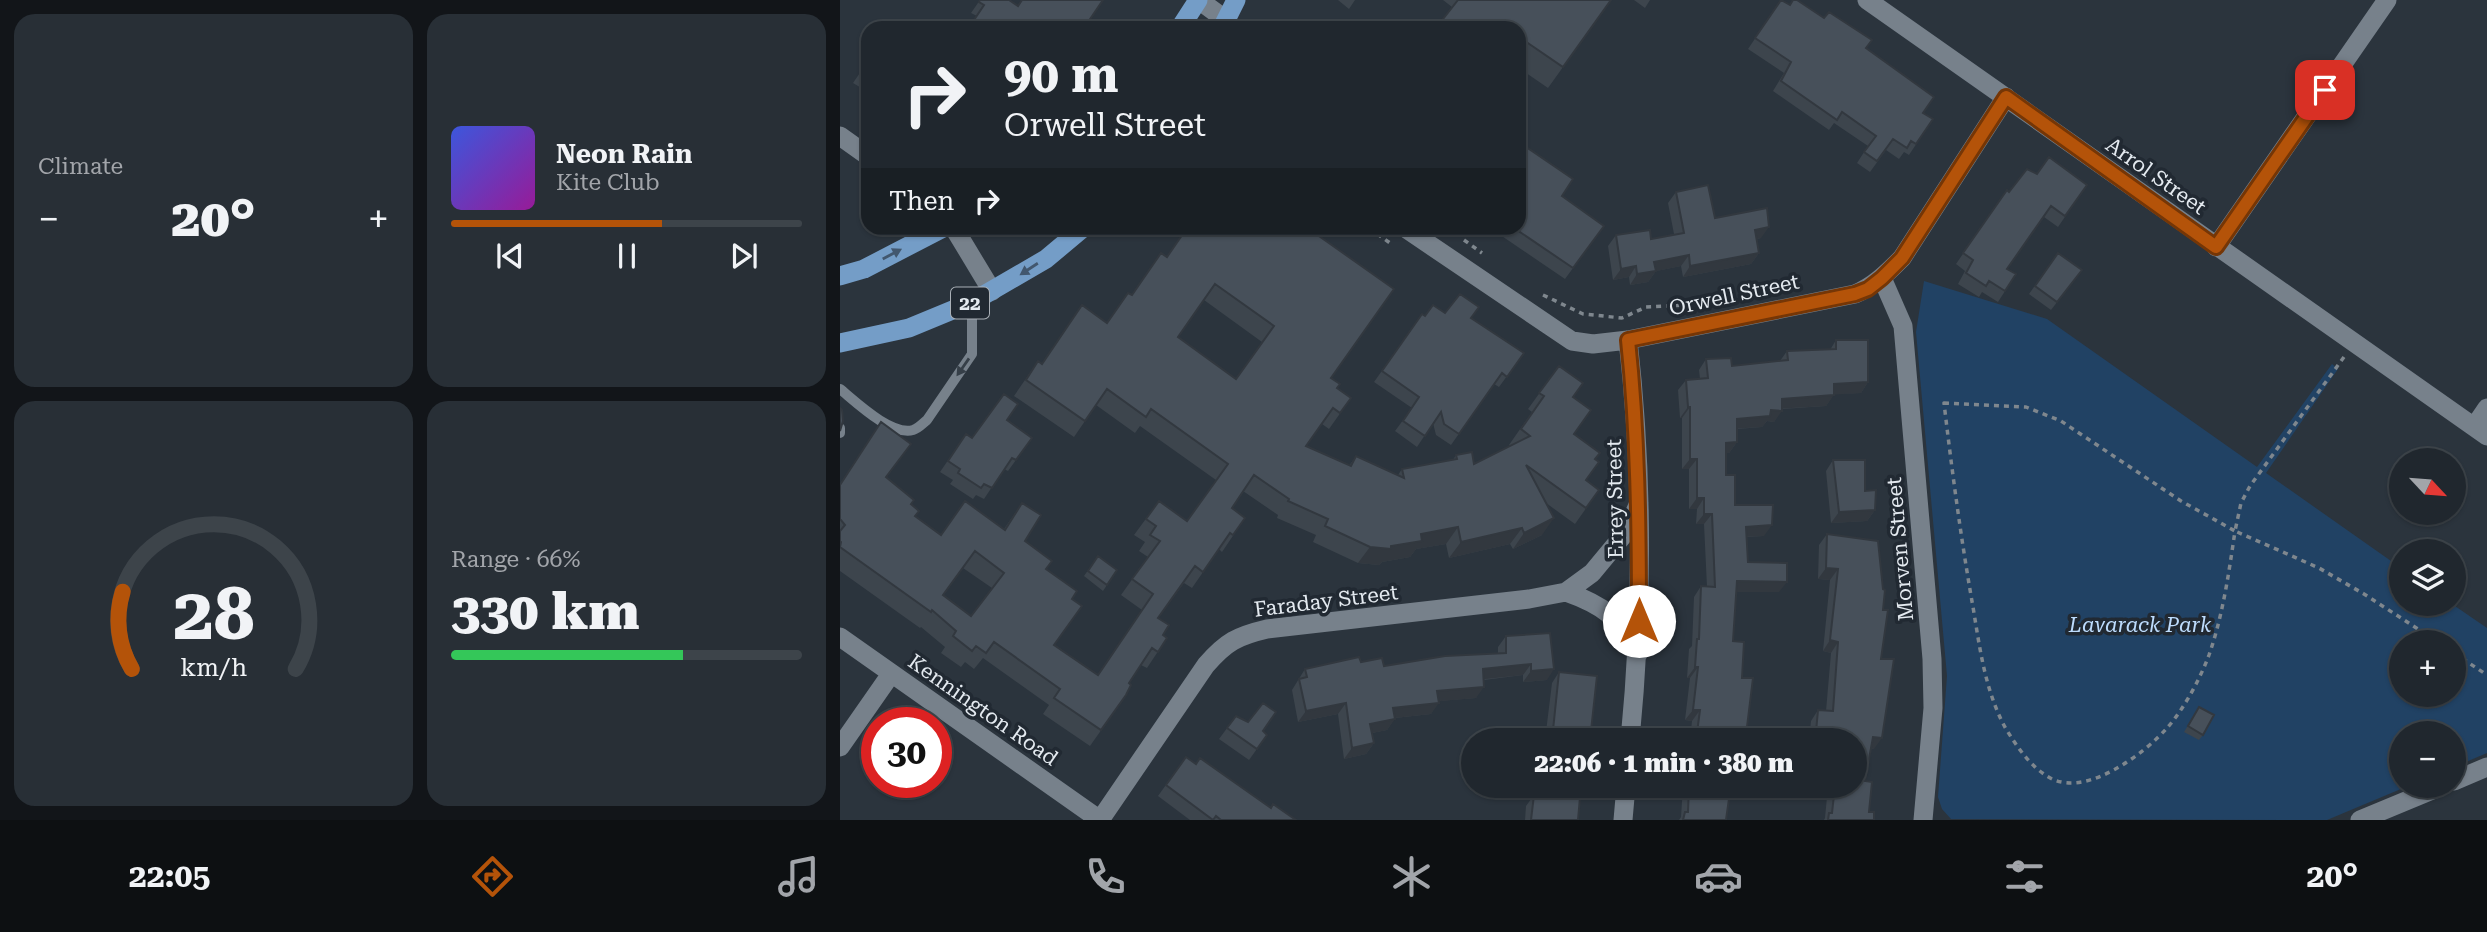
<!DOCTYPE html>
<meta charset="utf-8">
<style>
body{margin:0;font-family:"Roboto Serif",serif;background:#282f36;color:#f1f3f6;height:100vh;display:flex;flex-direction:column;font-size:26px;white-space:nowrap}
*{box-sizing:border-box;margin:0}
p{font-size:23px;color:#a2a5aa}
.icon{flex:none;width:38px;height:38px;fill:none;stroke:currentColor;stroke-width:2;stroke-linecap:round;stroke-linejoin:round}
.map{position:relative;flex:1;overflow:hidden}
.sheet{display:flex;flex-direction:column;gap:14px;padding:14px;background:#121519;width:840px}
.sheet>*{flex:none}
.top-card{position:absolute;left:21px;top:21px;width:665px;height:214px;border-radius:21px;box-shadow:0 2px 5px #0004,0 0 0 2px #3d444a;background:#20272e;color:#f1f3f6;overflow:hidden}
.needle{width:46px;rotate:116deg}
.buttons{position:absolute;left:1549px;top:448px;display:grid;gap:14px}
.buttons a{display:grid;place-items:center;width:77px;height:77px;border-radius:50%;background:#20272e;box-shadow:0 2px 5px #0004,0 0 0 2px #3d444a;font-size:35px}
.speed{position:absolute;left:21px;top:707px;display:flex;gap:14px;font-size:35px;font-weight:700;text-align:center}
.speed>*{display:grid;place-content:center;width:91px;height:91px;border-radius:50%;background:#20272e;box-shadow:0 2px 5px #0004,0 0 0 2px #3d444a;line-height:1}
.speed .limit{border:10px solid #d22;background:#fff;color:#111}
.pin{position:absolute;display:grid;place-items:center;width:60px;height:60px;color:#fff;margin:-30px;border-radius:14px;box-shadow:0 4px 10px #0006}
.me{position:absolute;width:77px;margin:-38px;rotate:0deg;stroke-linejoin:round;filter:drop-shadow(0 0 5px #0008)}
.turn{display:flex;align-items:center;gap:24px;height:147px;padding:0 28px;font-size:32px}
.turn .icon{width:91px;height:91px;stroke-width:2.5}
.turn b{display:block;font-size:49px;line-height:60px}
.then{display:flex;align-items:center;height:66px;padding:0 28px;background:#0003;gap:14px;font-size:26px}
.big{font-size:52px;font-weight:800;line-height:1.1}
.sheet .widget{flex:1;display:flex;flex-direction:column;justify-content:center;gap:10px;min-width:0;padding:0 24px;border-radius:21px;background:#282f36}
.sheet .dial{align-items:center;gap:0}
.dial svg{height:182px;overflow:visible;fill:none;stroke:#3d444a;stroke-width:7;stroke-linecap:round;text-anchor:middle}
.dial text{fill:#f1f3f6;stroke:none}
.song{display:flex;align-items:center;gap:21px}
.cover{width:84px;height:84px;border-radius:10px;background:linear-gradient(135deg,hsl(230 70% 55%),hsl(300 70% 35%))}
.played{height:7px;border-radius:4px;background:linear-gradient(90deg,#b45309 60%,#3d444a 60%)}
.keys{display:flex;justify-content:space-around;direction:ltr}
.heat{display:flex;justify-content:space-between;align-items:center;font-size:38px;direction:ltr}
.charge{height:10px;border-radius:5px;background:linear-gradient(90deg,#34c759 66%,#3d444a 0)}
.sheet .tiles{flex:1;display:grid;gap:14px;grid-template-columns:repeat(2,1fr)}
.trip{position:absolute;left:621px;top:728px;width:406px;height:70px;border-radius:35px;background:#20272e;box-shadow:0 2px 5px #0004,0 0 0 2px #3d444a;font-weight:800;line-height:70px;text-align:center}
.menu{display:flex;height:112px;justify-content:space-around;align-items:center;background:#0d1012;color:#a2a5aa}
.menu .icon{width:49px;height:49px}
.menu .current{color:#b45309}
.menu b{font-size:32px;color:#f1f3f6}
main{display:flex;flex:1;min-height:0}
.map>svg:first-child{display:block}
.green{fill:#214264;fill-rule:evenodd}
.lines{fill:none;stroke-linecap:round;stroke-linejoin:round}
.path{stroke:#7f878e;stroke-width:3.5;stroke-dasharray:5 5;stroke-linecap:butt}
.service{stroke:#77818b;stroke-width:10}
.minor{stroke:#77818b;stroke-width:19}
.trunk{stroke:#749dc7;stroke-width:19}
.wall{fill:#3d454d;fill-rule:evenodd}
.shaded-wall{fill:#32383f}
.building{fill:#47505a;stroke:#32383f;stroke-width:2;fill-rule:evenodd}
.oneway{fill:#42576e}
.oneway2{fill:#363f48}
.route-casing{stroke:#753606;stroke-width:18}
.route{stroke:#b45309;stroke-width:12}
.labels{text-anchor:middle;stroke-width:7;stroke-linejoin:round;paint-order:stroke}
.shield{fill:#212932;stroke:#aab0b7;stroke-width:2}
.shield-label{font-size:19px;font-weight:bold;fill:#e4eaf0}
.street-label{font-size:21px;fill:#e4eaf0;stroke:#212932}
.park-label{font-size:21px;font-style:italic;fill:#bddcfd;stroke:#212932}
</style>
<main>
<section class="sheet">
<div class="tiles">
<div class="widget"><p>Climate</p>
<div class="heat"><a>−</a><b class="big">20°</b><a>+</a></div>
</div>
<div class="widget">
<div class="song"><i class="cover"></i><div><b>Neon Rain</b><p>Kite Club</p></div></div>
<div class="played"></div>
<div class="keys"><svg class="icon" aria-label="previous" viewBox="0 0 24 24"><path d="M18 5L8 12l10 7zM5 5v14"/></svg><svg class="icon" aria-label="pause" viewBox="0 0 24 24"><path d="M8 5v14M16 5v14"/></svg><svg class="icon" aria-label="next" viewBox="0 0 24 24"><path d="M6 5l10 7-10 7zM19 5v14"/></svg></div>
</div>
<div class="widget dial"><svg viewBox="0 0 100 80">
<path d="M14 69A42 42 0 1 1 86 69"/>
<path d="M14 69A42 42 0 0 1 10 35" stroke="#b45309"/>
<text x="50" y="56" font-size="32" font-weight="700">28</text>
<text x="50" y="72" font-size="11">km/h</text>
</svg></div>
<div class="widget"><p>Range · 66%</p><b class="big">330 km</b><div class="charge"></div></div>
</div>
</section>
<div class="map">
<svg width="1647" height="820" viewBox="0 0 1647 820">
<rect width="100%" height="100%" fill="#2b343d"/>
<path class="green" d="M1084,281L1207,319L1417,467L1492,364L1498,369L1426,473L1561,568V604H1612L1647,628V753L1614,767V733H1561V786H1568L1487,820L1111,819L1102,809L1098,797L1107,676L1076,332ZM1561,642H1614V695H1561Z"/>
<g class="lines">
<path class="path" d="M529,228L550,243
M624,240L642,253
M703,295L743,314L782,318L806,307L844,305
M1504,357L1410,486L1401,503L1395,531L1479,568L1524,594L1598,642
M1104,403L1186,407L1221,421L1341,501L1395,531C1389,572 1383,615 1369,655C1360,679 1344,709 1327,728C1304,754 1248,796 1212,779C1191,768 1178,748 1166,729C1145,691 1140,649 1133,607C1121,539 1112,471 1104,403Z
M1614,653L1647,675"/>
<path class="service" d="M0,389C16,402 51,436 73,430C79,428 82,424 87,420L132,354V302
M0,428V433"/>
<path class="minor" d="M359,0L386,20
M1027,0L1647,436
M0,136L28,156
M114,228L152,291
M565,228L732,341L753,344L788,340L1015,294C1034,286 1047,273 1062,258L1166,97
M1376,247L1547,0
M1042,278L1063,326L1092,659L1093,708L1083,820
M788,340C803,473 803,607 790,740
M1634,427L1647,408
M726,592C763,605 781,618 798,654
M0,637L260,820
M0,747L51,674
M1614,781L1647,767
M260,820L366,665C386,642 397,636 427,629L689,599L726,592L752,573L786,532L799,503
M783,820L786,786
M1520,820L1602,786"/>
<path class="trunk" d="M340,28L358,0
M382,28L396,0
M0,276L24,269L103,228
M0,343L69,328L132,302L206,259L243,228"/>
</g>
<path class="wall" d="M140,0L178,6L244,28H129L137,16L131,13Z
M498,0H515L509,9Z
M603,0H771L708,88L679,68V28L612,7Z
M794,0H810L805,8Z
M941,0L1026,48L1083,113L1093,119L1069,155L1064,152L1059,159L1046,150L1030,172L1017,163L1028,146L994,123L989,130L933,91L944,73L908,49Z
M28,61V92L13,83Z
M1197,174L1247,185L1218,227L1204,217L1167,269L1176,274L1158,302L1142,292L1139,297L1118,284L1125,271L1116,264L1159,201L1169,192Z
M836,192L875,218L921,238L917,239L919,253L911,264L843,277L841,266L816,271L808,282L790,285L789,277L773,280L768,246L776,235L811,239L834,234L828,203Z
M722,196L764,226L725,279L650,228H679Z
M345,228H485L479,236L491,378L497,388L511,398L489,429L482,424L466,446L509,466L516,456L558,475L562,469L613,460L616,455L634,464L670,446L669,445L692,412L688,409L719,366L733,397L734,434L756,459L746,480L759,490L735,524L706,503L702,535L673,549L670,544L609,558L606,544L576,549L570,557L542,562L539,565L518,563L473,542L476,535L437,518L438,515L403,491L392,508L405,518L382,552L379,549L352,588L344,583L318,618L323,635L327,638L307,668L301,665L289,683L286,695L250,746L203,714L209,705L143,658L134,669L125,662L121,667L101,653L105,647L81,627L80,628L0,571V484L41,422L71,444L46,478L71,504L75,516L101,535L164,529L182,503L185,541L206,569L232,599L215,645L258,675L302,610L281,595L308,557L299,551L305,542L294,535L319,501L347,521L376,480L300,426L295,433L256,405L234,437L174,396L198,361L202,364L267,323L327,257L347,229ZM364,300L422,342L396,379L338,337ZM123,568L152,588L131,616L103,596Z
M1218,253L1242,270L1211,310L1189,294Z
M605,313L684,353L659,387L654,384L611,445L596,435L593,423L577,447L555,431L572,408L534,382L582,314L585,316Z
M996,340L1028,382L1021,393L994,394L986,406L942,409L934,422L927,421L922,427L897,429V442L889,453H886V475L895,505L924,536L906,537L908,562L939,592H896L893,641L902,678L906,735L903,740H850L852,721L845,720L850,678H847L849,649L852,646L854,597L861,586L867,587L864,524H856L857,509H849V469H842V418H840L838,390L846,380L860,379L859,370L866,359L892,366L940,361L947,351L990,350Z
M167,420L192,438L168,471L164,469L144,499L136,495L133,499L110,484L113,480L100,472L126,434L132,438Z
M993,460L1025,491L1035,510L1027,521L991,523L986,471Z
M987,534L1043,610L1041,659L1034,749H1031L1025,781L1029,812L1034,820H984L985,818L988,786H1015V740H969L971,721L978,710L986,711L991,653L983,651L990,580L978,579L979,545Z
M258,556L277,570L263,591L244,576Z
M666,636L707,680L683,682V675L644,680L636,698L598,701L591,714L555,718L547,730L532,733L534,743L526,754L504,759L498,714L458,722L452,690L465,669L521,662L544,666L658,653V647Z
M719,672L750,740H705L712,683Z
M1359,707L1363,735L1359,740L1344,732Z
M396,716L427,735L409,760L379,739Z
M346,757L356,764L431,808L456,820H350L318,796Z
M700,786H741L738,820H685L686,806L694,795L699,796Z
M843,786H895L889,801L886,820H839L841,817Z"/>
<path class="shaded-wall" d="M929,227L921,238L908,241L915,230Z
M919,253L911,264L843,277L850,266Z
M849,255L841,266L812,272L816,271L808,282L790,285L797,274L814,262Z
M796,266L789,277L773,280L781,269Z
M1028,382L1021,393L987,395L994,384Z
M994,395L986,406L934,409L942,399Z
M848,407H850L842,418H840Z
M931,410L942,411L934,422L927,421L922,427L889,429L897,419Z
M897,442L889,453H879L886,443Z
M850,459H857L849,469H842Z
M857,498H864L857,509H849Z
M1035,510L1027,521L991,523L999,512Z
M864,514H872L864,524H856Z
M714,518L702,535L673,549L684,533Z
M932,525L924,536L898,537L906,527Z
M618,527L606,544L576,549L570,557L542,562L539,565L518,563L530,547L581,534Z
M682,528L670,544L609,558L621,542Z
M986,568L998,569L990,580L978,579Z
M897,581L947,582L939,592H889Z
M990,640L998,642L991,653L983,651Z
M691,664L683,675L636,680L643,669Z
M855,667H858L850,678H847Z
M714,669L707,680L683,682L691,671Z
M644,687L636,698L590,702L597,691Z
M506,703L498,714L458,722L466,711Z
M599,703L591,714L545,719L553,708Z
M853,710H860L852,721L845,720Z
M555,719L547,730L522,735L530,724Z
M976,732L995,735L991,740H971Z
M898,734L906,735L903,740H894Z
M1033,737L1042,738L1034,749L1025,748Z
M534,743L526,754L504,759L512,748Z
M890,792L895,793L887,803Z"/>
<path class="building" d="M140,0H169L178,6L182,0H263L244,28H146L134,20L144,5L139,2Z
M618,0H771L723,67L679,37V28H596Z
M941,0L950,5L953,0H957L984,18L989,12L1032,40L1026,48L1094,97L1083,113L1093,119L1076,144L1071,141L1067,148L1053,139L1037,161L1024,152L1036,136L1002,112L997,120L941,81L951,62L915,38Z
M28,61V76L21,72Z
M679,142L733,179L722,196L764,226L733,268L674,228H679Z
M1209,157L1247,185L1225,216L1211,206L1167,269L1176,274L1165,291L1149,281L1146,286L1126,273L1133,260L1123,253L1167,190L1169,192L1187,169L1197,174Z
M868,185L875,218L927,208L929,227L915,230L919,253L850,266L849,255L814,262L816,271L797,274L796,266L781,269L776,235L810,230L811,239L844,233L836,192Z
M347,228H485L479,236L554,289L491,378L500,384L497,388L511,398L500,413L493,408L466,446L511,466L516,456L564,478L562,469L617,459L616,455L632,452L634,464L690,436L681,429L704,396L699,393L719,366L743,383L733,397L751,410L734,434L760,453L755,459L759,462L746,480L759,490L746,508L686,465L714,518L684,533L682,528L621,542L618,527L581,534L582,541L551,546V549L530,547L485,526L488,519L448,501L449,499L414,475L392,508L405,518L393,535L390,533L363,572L355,566L318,618L329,625L323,635L327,638L318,652L312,648L289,683L291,685L286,695L261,730L214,698L220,689L154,642L146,653L136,646L132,651L113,636L116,631L92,610L91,612L0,547L1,542L0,541V531L5,525L0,519V485L41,422L71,444L46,477L74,500L71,504L79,511L75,516L101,535L125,501L165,530L182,503L201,515L185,541L212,561L206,569L237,591L232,599L242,606L214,645L258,675L313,594L292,579L320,541L310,535L316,526L306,519L319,501L347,521L388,464L311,409L306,417L267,389L245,421L186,380L198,361L202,364L242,305L267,323L288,293L292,295L321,253L327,257ZM375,284L434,326L396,379L338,337ZM135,551L164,573L131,616L103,595Z
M1218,253L1242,270L1217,302L1195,286Z
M620,294L639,307L631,318L684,353L667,377L662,373L619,434L604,424L601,412L585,436L563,421L579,397L542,371L582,314L585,316L593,305L605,313Z
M996,340H1028V382L994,384V395L942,399V411L931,410L930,416L897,419V442L886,443V475H895V505H933L932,525L906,527L908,562L947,563V582L897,581L893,641L904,642L902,678H913L906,735L898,734L897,740H856L860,710H853L858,667H855L857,639H859L861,586L875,587L872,514H864V498H857V459H850V407H848L846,380L868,378L866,359L891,358L892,366L948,360L947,351L996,349Z
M164,394L178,404L167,420L192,438L176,460L172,458L152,488L144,484L141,488L118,473L120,469L108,461L126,434L132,438Z
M0,408L2,410L3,421L0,431Z
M993,460H1025V491L1036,490L1035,510L999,512Z
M987,534L1038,541L1043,589L1045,590L1043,610H1048L1041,659H1054L1042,738L1033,737L1025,781L1032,782L1029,812H1034V820H988L989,813H992L995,786H1015V740H994L995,735L976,732L978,710L993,711L998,642L990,640L998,569L986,568Z
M258,556L277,570L267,585L248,571Z
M710,633L714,669L691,671V664L643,669L644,687L597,691L599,703L553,708L555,719L530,724L534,743L512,748L506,703L466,711L459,679L467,677L465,669L519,657L521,662L542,658L544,666L605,656L666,653V636Z
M719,672L757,676L750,740H712Z
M423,703L436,712L423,731L427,735L417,749L387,728L396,716L408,722Z
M1359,707L1374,715L1363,735L1348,726Z
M346,757L356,764L360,758L431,808L433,804L456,820H381L376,816L373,820L326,785Z
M707,786H741L738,820H691L694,795L706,796Z
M849,786H895V793L890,792L886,820H843L845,812H848Z"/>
<defs><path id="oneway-solid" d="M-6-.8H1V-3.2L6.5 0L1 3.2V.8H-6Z" transform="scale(1.75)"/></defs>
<g class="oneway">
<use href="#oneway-solid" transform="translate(52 254) rotate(-28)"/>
<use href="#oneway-solid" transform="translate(189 269) rotate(147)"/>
</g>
<use class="oneway2" href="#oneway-solid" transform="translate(123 367) rotate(125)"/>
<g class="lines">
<g class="route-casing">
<path id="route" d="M799,621C799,527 798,434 788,340L1015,294L1028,289L1042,278L1062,258L1166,97L1376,247L1485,90"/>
</g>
<use href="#route" class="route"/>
</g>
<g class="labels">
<rect class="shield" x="111" y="287.5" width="38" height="31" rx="5"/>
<g class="shield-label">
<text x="130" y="310">22</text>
</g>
<g class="street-label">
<text transform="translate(1316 176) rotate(35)" y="7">Arrol Street</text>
<text transform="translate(894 295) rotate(-12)" y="7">Orwell Street</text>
<text transform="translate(775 499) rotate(-91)" y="7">Errey Street</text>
<text transform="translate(1060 549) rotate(-95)" y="7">Morven Street</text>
<text transform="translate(486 601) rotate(-7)" y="7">Faraday Street</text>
<text transform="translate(143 710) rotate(35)" y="7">Kennington Road</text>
</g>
<g class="park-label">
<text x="1300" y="632">Lavarack Park</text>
</g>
</g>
</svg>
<div class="buttons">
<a><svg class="needle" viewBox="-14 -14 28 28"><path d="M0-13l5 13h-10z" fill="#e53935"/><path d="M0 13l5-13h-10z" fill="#a2a5aa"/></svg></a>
<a><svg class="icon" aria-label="layers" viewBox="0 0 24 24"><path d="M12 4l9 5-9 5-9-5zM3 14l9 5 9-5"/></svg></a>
<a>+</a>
<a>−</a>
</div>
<div class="speed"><div class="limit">30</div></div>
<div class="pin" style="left:1485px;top:90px;background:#d93025"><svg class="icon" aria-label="arrive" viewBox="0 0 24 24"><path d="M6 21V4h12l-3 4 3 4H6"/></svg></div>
<svg class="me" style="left:799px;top:621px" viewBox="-20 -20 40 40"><circle r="19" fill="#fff"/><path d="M0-13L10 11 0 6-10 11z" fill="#b45309"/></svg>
<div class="trip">22:06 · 1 min · 380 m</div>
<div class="top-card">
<div class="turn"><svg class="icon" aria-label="right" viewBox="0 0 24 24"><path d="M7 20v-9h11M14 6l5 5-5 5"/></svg><div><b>90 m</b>Orwell Street</div></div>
<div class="then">Then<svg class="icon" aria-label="right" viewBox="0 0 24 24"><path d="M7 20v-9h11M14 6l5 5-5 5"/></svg></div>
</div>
</div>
</main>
<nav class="menu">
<b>22:05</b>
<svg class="icon current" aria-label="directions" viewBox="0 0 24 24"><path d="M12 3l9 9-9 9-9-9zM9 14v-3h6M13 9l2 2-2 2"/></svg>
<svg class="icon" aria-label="music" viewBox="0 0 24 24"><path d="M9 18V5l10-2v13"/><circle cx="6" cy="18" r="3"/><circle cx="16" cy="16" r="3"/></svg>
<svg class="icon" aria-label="phone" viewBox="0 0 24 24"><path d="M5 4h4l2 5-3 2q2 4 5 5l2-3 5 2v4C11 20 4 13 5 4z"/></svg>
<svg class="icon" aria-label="climate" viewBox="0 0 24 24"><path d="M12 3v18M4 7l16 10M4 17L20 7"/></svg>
<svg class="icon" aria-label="car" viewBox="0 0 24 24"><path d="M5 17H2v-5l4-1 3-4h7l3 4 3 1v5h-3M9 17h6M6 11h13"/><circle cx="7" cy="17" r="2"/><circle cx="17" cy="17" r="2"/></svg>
<svg class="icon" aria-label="filters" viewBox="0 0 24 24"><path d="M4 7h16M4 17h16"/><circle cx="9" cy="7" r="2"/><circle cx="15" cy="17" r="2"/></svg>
<b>20°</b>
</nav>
